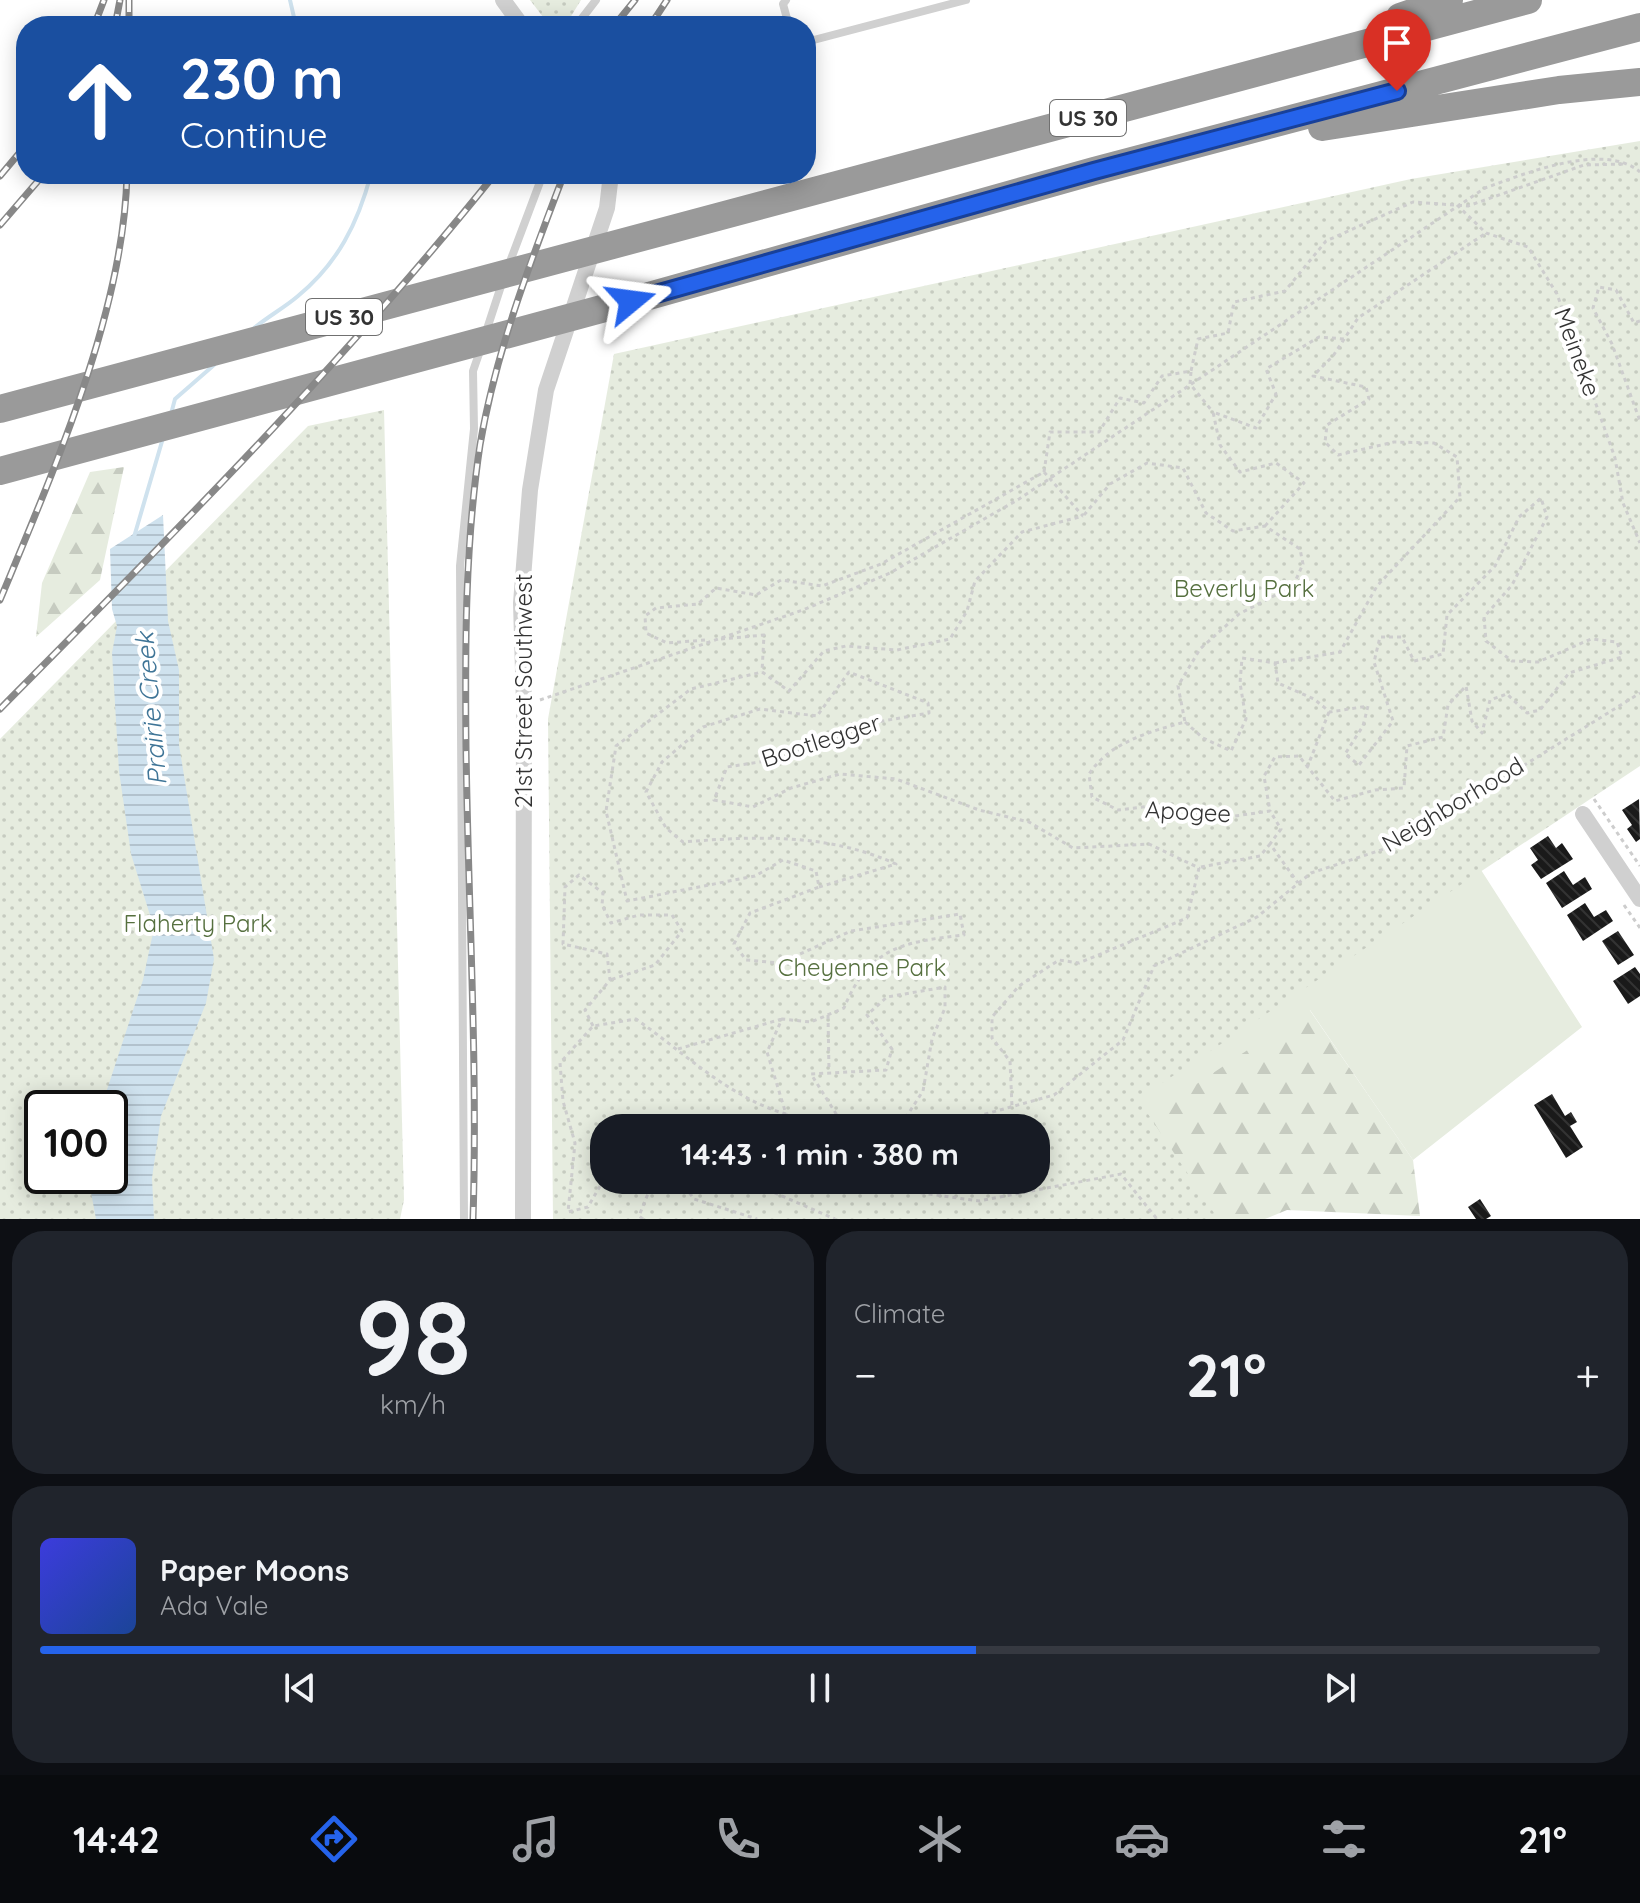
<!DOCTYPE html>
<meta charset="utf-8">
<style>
body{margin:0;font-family:Quicksand,sans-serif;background:#20242c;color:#f1f3f6;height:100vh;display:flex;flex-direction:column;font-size:30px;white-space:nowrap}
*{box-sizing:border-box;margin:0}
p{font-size:26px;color:#9ea1a6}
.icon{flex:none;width:44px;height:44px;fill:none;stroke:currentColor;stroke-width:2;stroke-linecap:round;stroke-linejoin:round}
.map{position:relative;height:1219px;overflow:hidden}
.drawer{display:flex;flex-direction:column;gap:12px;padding:12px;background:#0d0f14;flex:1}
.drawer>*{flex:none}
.hud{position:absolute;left:16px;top:16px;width:800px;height:168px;border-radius:32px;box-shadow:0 4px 20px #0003;background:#1a4fa0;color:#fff;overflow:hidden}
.speed{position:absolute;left:24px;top:1090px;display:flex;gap:16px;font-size:40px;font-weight:700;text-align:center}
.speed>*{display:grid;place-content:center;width:104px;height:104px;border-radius:50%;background:#171b24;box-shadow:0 4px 20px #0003;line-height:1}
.speed .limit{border:4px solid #111;border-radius:12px;background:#fff;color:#111}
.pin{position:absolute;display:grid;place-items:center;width:68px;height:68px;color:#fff;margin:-82px -34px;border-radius:50% 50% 50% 0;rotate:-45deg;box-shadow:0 0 8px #0007}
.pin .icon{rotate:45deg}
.me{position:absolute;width:88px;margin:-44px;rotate:74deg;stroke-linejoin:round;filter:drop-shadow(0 0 6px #0008)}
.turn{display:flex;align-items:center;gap:28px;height:168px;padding:0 32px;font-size:36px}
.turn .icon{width:104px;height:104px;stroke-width:2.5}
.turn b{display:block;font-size:56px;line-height:68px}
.big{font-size:60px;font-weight:700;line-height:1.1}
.drawer .widget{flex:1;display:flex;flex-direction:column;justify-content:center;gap:12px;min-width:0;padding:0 28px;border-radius:32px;background:#20242c}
.drawer .dial{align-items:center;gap:0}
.dial b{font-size:104px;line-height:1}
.song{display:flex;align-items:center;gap:24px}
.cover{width:96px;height:96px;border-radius:12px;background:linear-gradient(135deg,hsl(240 70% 55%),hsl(220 70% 35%))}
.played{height:8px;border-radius:4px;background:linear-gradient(90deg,#2563eb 60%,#363941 60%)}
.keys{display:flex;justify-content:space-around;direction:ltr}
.heat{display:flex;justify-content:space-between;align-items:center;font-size:44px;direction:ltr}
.drawer .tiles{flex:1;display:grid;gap:12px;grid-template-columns:1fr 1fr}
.widget:last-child{grid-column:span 2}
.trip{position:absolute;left:590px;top:1114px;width:460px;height:80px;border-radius:32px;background:#171b24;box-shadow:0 4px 20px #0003;font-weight:700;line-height:80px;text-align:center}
.dock{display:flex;height:128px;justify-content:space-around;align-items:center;background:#090b0e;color:#9ea1a6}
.dock .icon{width:56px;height:56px}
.dock .on{color:#2563eb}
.dock b{font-size:36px;color:#f1f3f6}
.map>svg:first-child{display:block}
.grass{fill:#e6ecdf}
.forest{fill:url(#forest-firs)}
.park{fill:url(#park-dots);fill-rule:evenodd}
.water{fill:url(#water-rules)}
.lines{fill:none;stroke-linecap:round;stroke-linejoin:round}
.stream{stroke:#cfe2ee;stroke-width:4}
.building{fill:url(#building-back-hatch)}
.path{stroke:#cdcdcd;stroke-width:3;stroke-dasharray:4 4;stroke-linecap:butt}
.service{stroke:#d0d0d0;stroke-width:8}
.minor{stroke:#d0d0d0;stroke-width:16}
.motorway{stroke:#9a9a9a;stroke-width:28}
.rail-casing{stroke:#888;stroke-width:7}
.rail{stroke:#fff;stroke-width:4;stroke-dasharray:12;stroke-linecap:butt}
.route-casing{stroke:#184099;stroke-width:20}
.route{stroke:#2563eb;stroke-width:14}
.labels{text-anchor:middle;stroke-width:8;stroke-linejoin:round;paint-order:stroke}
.shield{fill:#fff;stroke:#707070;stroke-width:2}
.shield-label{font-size:22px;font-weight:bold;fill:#333}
.street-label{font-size:24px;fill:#333;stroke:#fff}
.park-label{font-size:24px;fill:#56703f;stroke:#fff}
.water-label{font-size:26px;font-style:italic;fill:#3f7597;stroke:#fff}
</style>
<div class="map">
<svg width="1640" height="1219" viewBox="0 0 1640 1219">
<defs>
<pattern id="forest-firs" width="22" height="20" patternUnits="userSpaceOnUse" patternTransform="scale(2)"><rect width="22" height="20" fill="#e6ecdf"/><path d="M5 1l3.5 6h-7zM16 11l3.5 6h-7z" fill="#c6cbc0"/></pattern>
<pattern id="park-dots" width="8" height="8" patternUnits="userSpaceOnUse" patternTransform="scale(2)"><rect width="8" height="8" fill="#e6ecdf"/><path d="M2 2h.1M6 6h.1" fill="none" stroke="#c6cbc0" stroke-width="1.8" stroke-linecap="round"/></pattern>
<pattern id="water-rules" width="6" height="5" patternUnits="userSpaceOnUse" patternTransform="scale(2)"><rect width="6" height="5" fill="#cfe2ee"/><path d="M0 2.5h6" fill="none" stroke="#b2c2cd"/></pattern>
<pattern id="building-back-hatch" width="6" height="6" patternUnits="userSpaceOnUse" patternTransform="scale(2)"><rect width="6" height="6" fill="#1a1a1a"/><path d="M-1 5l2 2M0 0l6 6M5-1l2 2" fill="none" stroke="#333"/></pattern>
</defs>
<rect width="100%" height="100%" fill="#fff"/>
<path class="grass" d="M1465,845L1582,1027L1413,1160L1310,1010L994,1219H894L1036,1180V1128Z"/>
<path class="forest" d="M124,467L100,580L36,637L42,583L90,472Z
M1309,1009L1413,1160L1420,1216L1287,1210L1265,1219H994Z"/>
<path class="park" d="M530,0H581L565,26H550Z
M1640,141V766L1138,1099L1218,1219H553L548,719L614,354L1411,179ZM1036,1128V1180H604V1128Z
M384,410L404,1200L400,1219H0V739L308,426ZM42,1108H110V1176H42Z"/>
<path class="water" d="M163,515L168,621L179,670V745L214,959L206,1003L161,1116L152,1178L154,1219H96L88,1176H110V1108H101L143,980L154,928L131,854L119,771L112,653L117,626L112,609L110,549Z"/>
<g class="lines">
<path class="stream" d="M290,0L296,26
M253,329C267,317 284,308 298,296C338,263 358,223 371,174
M171,414L175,399L214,365
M134,537L163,438"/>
</g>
<path class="building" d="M1639,799L1640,839L1636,842L1627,829L1632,825L1622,810Z
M1548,836L1556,848L1562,843L1573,859L1541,879L1531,865L1538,860L1530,848Z
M1564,871L1573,885L1585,877L1592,889L1562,908L1546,883Z
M1585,903L1594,917L1606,910L1613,921L1583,941L1567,915Z
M1618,931L1634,955L1618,965L1602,941Z
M1635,967L1640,974V996L1628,1004L1613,981Z
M1552,1094L1565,1116L1571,1112L1577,1122L1570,1126L1583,1147L1566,1158L1534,1105Z
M1480,1199L1491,1216L1486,1219H1476L1468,1207Z"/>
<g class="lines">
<path class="path" d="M1457,205L1486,233L1528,247L1557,294L1615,458L1623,503L1640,543
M1640,321L1634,323L1616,290L1599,287L1593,308L1612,344L1640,421
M1191,372L1190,384L1213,412
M1044,472L1050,432H1099L1120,398L1144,403L1162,376L1191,371L1198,339L1228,333L1234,302L1285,291L1326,241L1413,202L1468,206L1584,165L1624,164
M1044,472L1083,516
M1084,515L1110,484L1147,463L1183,468L1206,513L1233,531L1265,526L1300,549L1303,564L1293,586L1239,614L1200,649L1178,686L1185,722C1149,732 1110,742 1089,774L1092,797L1118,810L1160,805L1221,818L1270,811L1281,829L1270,844L1298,883
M1265,526L1304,483L1276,463L1240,472L1220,445L1213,412L1256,428L1276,394L1266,369L1319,337L1344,339
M721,639L764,635L762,672
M705,640L667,643L646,633L645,616L656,608L698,604L716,588L756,595L781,580L822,586L881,564L1044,472
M1275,663L1340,652L1377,586L1460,497L1457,457L1434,443L1394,442L1338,455L1325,442L1327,425L1369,399L1366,387L1313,376L1333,356L1358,318L1486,233
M540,700L803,610L890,573L1019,499L1485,188C1524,174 1604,141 1640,172
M1185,722L1203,738L1231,751L1246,719L1240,683L1242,658L1275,663L1278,683L1314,699L1330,712L1368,706L1363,726L1345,754L1359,765L1393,721L1374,662L1380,637H1402L1414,661L1443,654L1447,615L1495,566L1519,517L1541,498L1547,517L1512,585L1484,617L1486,641L1512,661L1538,662L1591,639L1617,642L1622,657L1569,673L1540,710L1527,713L1507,694L1490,700L1482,733L1472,721L1466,686L1448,705L1443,737L1407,746L1404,788L1375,790L1335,801L1299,756L1275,757L1264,776L1270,811
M1307,768L1329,712
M1594,799L1640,866
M1201,867L1260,856L1270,844
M819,887L896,864C827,833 757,836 683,842L666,828L646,792L662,762L703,727L760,709L817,716L849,672L928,703L929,713L877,722L779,759L727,767L714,800L753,807L791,788L840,774L896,779L979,810L1029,822L1073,848L1149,844L1199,868L1187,918L1079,963L1059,960L1019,986L992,1017V1038L1010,1061L1012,1107
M1624,905L1640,928
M828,1015L829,1071
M593,1026L585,1010L610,980L607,954L563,944L565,887L579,875L603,893L602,905L611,923L639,915H672L682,931L655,965L610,980
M678,1049L782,1019
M845,1128L811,1074L886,1070L892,1049L867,1015L887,997L945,987V1008L932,1039L923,1091L899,1128
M965,1128L982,1115L1054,1095L1123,1040L1154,966L1257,917L1311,873L1396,845L1640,693
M604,1179L588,1207L568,1212L575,1143L563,1101L560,1063L593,1026L636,1019C683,1052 730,1098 786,1114L767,1052L782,1019L811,1022L844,1008C869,947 903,942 964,935L960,914L851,931L780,963L746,960L734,944L750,913L819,887L816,871L783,860L755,876L627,901L606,811L616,746L691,689L762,672L789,691L824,651L846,646L897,650L950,639L967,611L975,581L1022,532L1083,516
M680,1180L694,1199L757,1219
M745,1180L835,1219
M885,1180L893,1189L979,1201L1121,1174L1157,1219
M643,1219L639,1216L647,1196L658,1180"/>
<path class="service" d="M786,0L783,4L789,26
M576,26L596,0
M806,42L966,0
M508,267L543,174
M485,335L503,280
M464,1219L460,566L474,429L473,371L481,348"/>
<path class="minor" d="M503,0L522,26
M1583,814L1640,899
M523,1219L524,705L521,603L530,490L546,390L607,208L611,174"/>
<path class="motorway" d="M1400,17L1449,0
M1322,127L1559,90L1640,82
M0,409L1528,0
M0,471L631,301L1094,171L1640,27"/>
<g class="rail-casing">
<path id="rail" d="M129,0V26
M94,26L104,0
M115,26L120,0
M614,26L635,0
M650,26L667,0
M0,176L26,145
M0,225L44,174
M0,600C53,472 124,312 127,174
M0,709C172,535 342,365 495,174
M473,1219C478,1062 468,904 466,747C465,646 465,545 480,445C496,351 530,263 564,174"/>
</g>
<use href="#rail" class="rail"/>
</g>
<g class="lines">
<g class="route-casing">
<path id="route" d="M631,301L1094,171L1397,91"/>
</g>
<use href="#route" class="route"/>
</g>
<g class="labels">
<g class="shield">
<rect x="1050" y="100" width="76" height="36" rx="6"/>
<rect x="306" y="299" width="76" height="36" rx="6"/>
</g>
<g class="shield-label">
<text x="1088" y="126">US 30</text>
<text x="344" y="325">US 30</text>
</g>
<g class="street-label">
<text transform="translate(1577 352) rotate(70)" y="8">Meineke</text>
<text transform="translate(524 691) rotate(-90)" y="8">21st Street Southwest</text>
<text transform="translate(821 741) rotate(-18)" y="8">Bootlegger</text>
<text transform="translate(1453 805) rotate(-31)" y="8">Neighborhood</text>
<text transform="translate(1188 812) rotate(3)" y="8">Apogee</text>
</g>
<g class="park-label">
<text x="1244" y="597">Beverly Park</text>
<text x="198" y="932">Flaherty Park</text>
<text x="862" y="976">Cheyenne Park</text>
</g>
<g class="water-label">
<text transform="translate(151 709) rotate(-95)" y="9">Prairie Creek</text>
</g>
</g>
</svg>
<div class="speed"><div class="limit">100</div></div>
<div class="pin" style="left:1397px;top:91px;background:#d93025"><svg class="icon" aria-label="arrive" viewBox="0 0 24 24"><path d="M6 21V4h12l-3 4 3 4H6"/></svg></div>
<svg class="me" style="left:631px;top:301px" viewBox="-20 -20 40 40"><path d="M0-17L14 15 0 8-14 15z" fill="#2563eb" stroke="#fff" stroke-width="4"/></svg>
<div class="trip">14:43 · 1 min · 380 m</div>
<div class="hud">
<div class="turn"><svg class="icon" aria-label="ahead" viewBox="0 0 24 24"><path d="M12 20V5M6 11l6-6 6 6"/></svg><div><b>230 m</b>Continue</div></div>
</div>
</div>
<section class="drawer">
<div class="tiles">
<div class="widget dial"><b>98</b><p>km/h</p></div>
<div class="widget"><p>Climate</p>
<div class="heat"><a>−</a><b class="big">21°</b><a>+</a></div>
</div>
<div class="widget">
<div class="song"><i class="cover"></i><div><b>Paper Moons</b><p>Ada Vale</p></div></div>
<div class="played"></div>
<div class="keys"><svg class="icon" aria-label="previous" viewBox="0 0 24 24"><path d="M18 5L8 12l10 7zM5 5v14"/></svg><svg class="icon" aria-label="pause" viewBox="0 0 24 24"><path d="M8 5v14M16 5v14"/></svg><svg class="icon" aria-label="next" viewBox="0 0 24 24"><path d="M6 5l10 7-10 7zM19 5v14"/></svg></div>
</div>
</div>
</section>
<nav class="dock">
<b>14:42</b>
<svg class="icon on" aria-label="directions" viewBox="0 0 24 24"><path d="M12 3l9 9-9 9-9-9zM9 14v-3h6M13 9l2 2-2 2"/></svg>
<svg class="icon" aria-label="music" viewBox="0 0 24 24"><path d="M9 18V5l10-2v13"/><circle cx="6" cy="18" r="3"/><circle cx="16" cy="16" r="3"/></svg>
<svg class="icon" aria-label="phone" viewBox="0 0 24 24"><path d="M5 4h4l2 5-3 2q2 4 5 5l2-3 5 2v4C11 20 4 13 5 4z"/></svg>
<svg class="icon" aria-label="climate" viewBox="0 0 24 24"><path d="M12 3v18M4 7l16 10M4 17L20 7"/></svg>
<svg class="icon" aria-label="car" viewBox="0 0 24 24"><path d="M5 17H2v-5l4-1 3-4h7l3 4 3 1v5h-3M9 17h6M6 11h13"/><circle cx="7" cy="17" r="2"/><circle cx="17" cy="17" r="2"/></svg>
<svg class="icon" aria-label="filters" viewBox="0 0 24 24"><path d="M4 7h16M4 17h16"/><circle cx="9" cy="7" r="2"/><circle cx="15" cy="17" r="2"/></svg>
<b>21°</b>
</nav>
